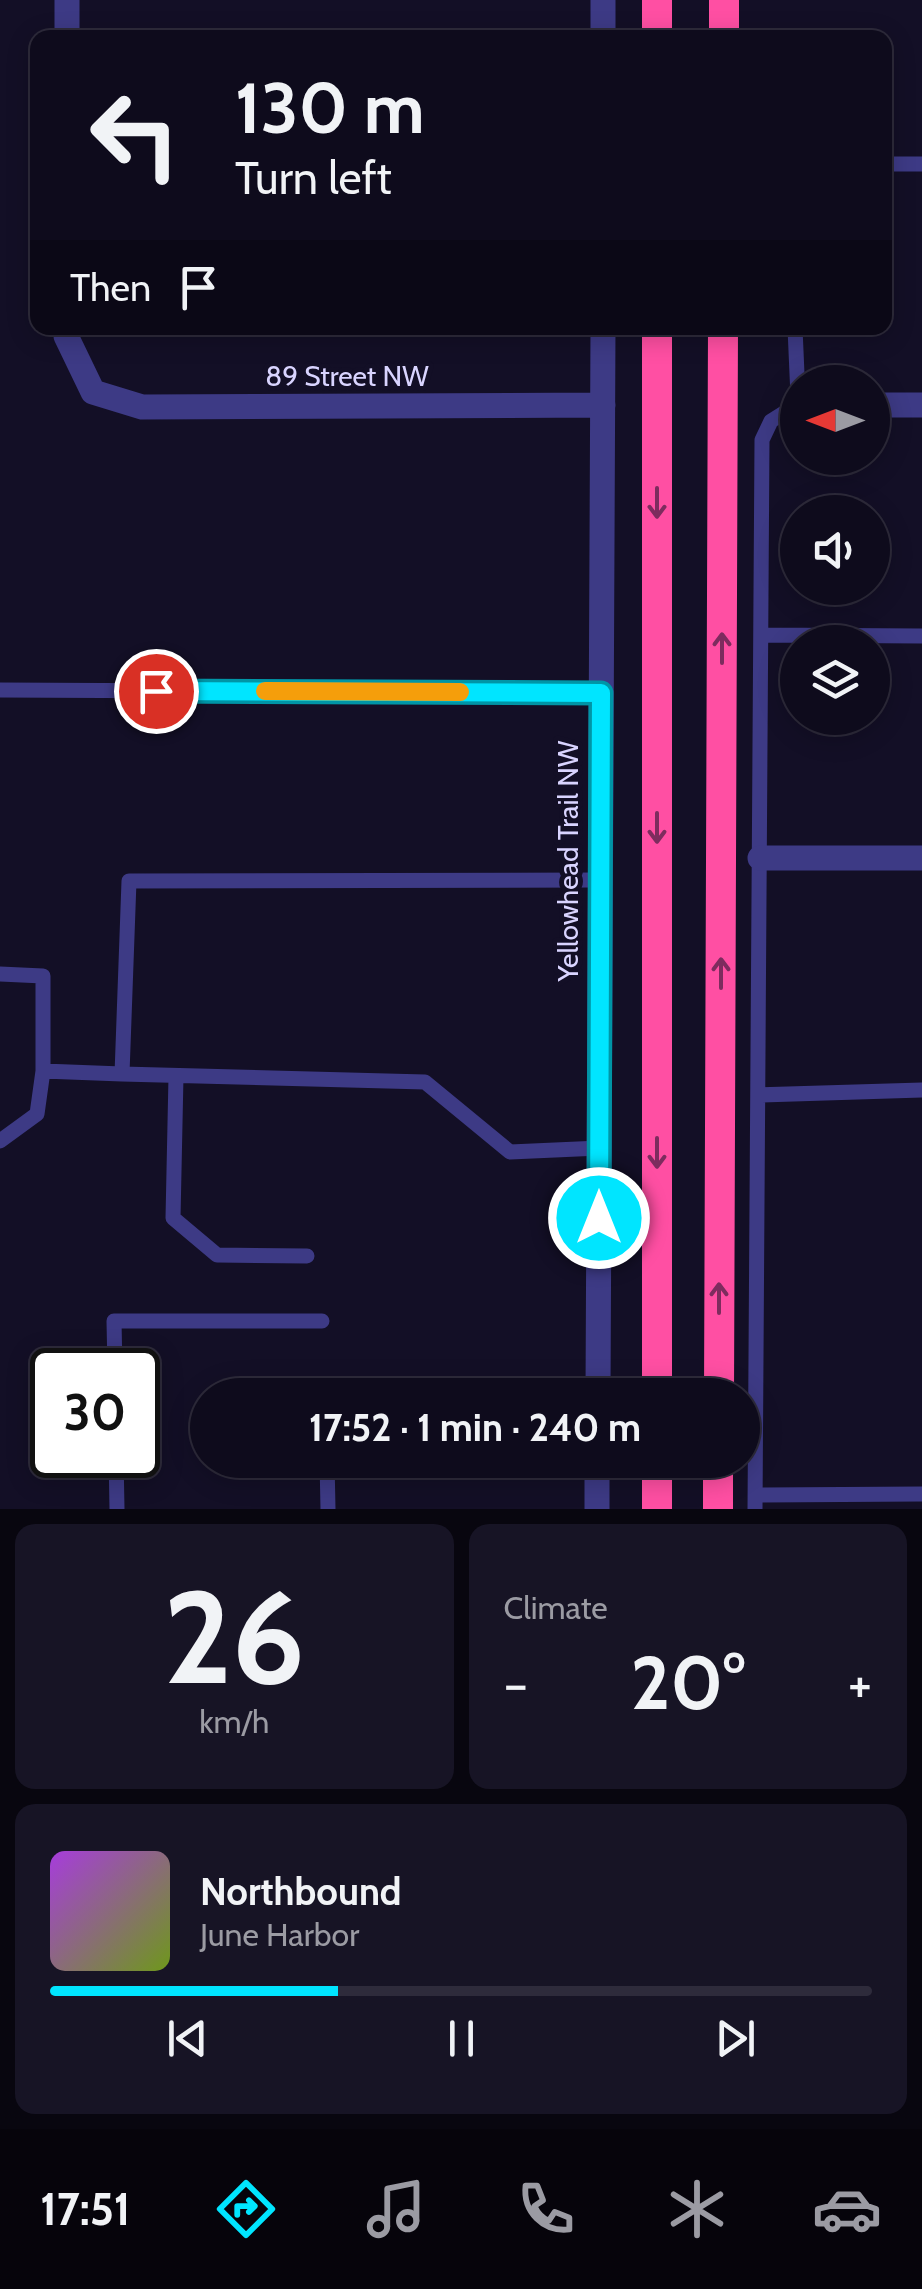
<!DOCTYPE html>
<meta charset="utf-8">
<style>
body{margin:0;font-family:Cabin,sans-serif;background:#171425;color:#f1f3f6;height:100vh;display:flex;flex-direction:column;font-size:38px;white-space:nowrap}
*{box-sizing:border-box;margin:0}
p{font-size:32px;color:#9b9ba3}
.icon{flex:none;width:55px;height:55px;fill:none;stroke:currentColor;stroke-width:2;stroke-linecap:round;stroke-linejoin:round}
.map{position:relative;height:1509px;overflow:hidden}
.side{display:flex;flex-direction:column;gap:15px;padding:15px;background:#08060f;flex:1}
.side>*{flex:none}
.hud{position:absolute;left:30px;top:30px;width:862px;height:305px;border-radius:20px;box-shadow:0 5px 25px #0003,0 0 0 2px #2e2b3b;background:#0e0b1c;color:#f1f3f6;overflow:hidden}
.needle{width:65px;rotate:270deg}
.controls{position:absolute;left:780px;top:365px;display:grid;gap:20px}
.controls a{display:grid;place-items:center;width:110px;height:110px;border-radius:50%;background:#0e0b1c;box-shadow:0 5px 25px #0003,0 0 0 2px #2e2b3b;font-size:50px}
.speed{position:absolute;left:30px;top:1348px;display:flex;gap:20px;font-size:50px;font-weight:700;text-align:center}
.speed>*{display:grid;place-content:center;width:130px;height:130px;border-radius:50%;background:#0e0b1c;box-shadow:0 5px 25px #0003,0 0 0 2px #2e2b3b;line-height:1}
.speed .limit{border:5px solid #111;border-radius:15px;background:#fff;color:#111}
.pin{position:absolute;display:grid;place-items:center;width:85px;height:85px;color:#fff;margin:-42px;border:5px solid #fff;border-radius:50%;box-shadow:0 2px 10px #0007}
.me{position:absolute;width:110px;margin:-55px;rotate:0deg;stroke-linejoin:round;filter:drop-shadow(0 0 8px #0008)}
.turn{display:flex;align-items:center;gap:35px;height:210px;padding:0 40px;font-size:45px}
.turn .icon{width:130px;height:130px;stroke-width:2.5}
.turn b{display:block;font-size:70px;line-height:85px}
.then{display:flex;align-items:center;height:95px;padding:0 40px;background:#0003;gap:20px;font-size:38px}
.big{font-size:75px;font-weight:700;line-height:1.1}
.side .tile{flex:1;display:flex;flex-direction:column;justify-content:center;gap:15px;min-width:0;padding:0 35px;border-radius:20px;background:#171425}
.side .dial{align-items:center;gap:0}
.dial b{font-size:130px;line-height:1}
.song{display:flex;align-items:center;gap:30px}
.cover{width:120px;height:120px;border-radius:15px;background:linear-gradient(135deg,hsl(280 70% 55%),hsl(80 70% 35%))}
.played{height:10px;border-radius:5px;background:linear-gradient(90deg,#00e5ff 35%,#2e2b3b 35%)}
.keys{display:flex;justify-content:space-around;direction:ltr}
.heat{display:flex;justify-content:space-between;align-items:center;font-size:55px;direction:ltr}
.side .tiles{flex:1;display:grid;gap:15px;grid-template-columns:1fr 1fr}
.tile:last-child{grid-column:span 2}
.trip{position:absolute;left:190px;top:1378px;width:570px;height:100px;border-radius:50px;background:#0e0b1c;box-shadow:0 5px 25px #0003,0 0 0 2px #2e2b3b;font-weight:700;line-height:100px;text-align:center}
.tabs{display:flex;height:160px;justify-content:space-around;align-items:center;background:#06040b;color:#9b9ba3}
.tabs .icon{width:70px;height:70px}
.tabs .on{color:#00e5ff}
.tabs b{font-size:45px;color:#f1f3f6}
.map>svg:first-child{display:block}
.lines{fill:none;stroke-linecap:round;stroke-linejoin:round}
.service{stroke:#3d3a85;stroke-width:15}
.minor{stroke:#3d3a85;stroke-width:25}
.motorway{stroke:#ff4fa3;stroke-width:30}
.oneway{stroke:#7d2c5e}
.route-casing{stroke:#0095a6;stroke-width:25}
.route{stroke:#00e5ff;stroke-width:18}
.slow{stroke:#f59e0b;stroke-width:18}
.labels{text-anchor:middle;stroke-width:10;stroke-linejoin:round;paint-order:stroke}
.street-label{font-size:28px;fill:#d9d4ff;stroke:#130f26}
</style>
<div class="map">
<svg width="922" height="1509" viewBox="0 0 922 1509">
<rect width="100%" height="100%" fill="#130f26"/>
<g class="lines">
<path class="service" d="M885,164H922
M795,328L798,397
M762,635L922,636
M0,690L601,693
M0,974L43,976V1071L122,1074
M176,1076L173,1218L217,1255L307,1256
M758,1095L922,1090
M0,1141L37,1114L43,1071
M600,1148L510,1152L425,1082L122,1074L129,881L601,880
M115,1370L114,1321H322
M116,1455L117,1509
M327,1460L328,1509
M755,1495L922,1494
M755,1509L762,440L771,421L798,404"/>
<path class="minor" d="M603,0V38
M67,38V0
M66,328V336L93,392L142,407L603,405
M872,405H922
M760,858H922
M598,1395L603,328
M597,1509V1460"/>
<path class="motorway" d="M657,0V38
M724,38V0
M657,328V1395
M719,1395L723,328
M657,1460V1509
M718,1509V1460"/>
</g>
<defs><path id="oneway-shaft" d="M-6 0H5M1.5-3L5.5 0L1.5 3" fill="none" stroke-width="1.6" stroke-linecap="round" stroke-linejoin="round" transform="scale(2.5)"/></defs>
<g class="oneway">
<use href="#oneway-shaft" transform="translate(657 503) rotate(90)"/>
<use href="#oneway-shaft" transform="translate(722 648) rotate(-90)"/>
<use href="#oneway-shaft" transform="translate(657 828) rotate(90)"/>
<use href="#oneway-shaft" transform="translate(721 973) rotate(-90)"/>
<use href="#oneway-shaft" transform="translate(657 1153) rotate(90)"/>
<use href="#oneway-shaft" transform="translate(719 1298) rotate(-90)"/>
</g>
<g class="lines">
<g class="route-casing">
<path id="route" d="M156,691L601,693L599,1218"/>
</g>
<use href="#route" class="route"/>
<path class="slow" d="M265,691L460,692"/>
</g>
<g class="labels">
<g class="street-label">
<text x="347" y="386">89 Street NW</text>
<text transform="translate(568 861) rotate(-90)" y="10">Yellowhead Trail NW</text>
</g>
</g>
</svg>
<div class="controls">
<a><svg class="needle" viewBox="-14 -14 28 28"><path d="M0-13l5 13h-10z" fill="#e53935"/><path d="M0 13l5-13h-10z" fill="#9b9ba3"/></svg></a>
<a><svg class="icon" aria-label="sound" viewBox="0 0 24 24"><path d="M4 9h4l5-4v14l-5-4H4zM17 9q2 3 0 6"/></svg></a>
<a><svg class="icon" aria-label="layers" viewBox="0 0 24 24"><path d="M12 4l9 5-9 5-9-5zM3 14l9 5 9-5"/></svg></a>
</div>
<div class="speed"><div class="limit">30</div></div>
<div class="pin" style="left:156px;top:691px;background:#d93025"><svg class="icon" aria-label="arrive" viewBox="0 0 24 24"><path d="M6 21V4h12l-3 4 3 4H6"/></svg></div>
<svg class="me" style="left:599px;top:1218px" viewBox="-20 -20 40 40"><circle r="17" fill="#00e5ff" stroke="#fff" stroke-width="3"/><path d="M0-11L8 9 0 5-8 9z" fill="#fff"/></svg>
<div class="trip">17:52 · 1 min · 240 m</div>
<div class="hud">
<div class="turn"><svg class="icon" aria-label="left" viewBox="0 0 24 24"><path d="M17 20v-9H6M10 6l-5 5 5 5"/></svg><div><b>130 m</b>Turn left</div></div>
<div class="then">Then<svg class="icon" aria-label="arrive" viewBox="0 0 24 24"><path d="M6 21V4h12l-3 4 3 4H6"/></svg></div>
</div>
</div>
<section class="side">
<div class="tiles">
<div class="tile dial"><b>26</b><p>km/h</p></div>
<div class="tile"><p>Climate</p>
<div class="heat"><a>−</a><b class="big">20°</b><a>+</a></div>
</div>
<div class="tile">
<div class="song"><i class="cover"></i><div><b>Northbound</b><p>June Harbor</p></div></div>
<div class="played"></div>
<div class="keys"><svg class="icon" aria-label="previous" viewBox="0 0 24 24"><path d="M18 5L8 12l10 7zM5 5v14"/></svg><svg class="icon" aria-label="pause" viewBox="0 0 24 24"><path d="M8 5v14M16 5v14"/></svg><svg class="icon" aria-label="next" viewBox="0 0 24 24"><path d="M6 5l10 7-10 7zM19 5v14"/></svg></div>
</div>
</div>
</section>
<nav class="tabs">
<b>17:51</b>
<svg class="icon on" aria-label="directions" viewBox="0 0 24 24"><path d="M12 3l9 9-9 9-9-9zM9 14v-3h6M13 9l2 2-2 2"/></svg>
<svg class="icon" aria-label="music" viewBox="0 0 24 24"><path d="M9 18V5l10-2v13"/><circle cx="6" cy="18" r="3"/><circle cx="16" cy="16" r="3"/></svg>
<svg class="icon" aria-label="phone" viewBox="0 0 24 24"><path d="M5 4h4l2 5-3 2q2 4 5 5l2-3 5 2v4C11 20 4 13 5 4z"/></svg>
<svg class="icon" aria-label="climate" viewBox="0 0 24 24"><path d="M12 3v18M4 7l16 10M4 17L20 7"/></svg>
<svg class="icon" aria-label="car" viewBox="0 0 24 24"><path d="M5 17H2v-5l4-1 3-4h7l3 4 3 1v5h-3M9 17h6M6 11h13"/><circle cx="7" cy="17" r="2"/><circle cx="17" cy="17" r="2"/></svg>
</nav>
